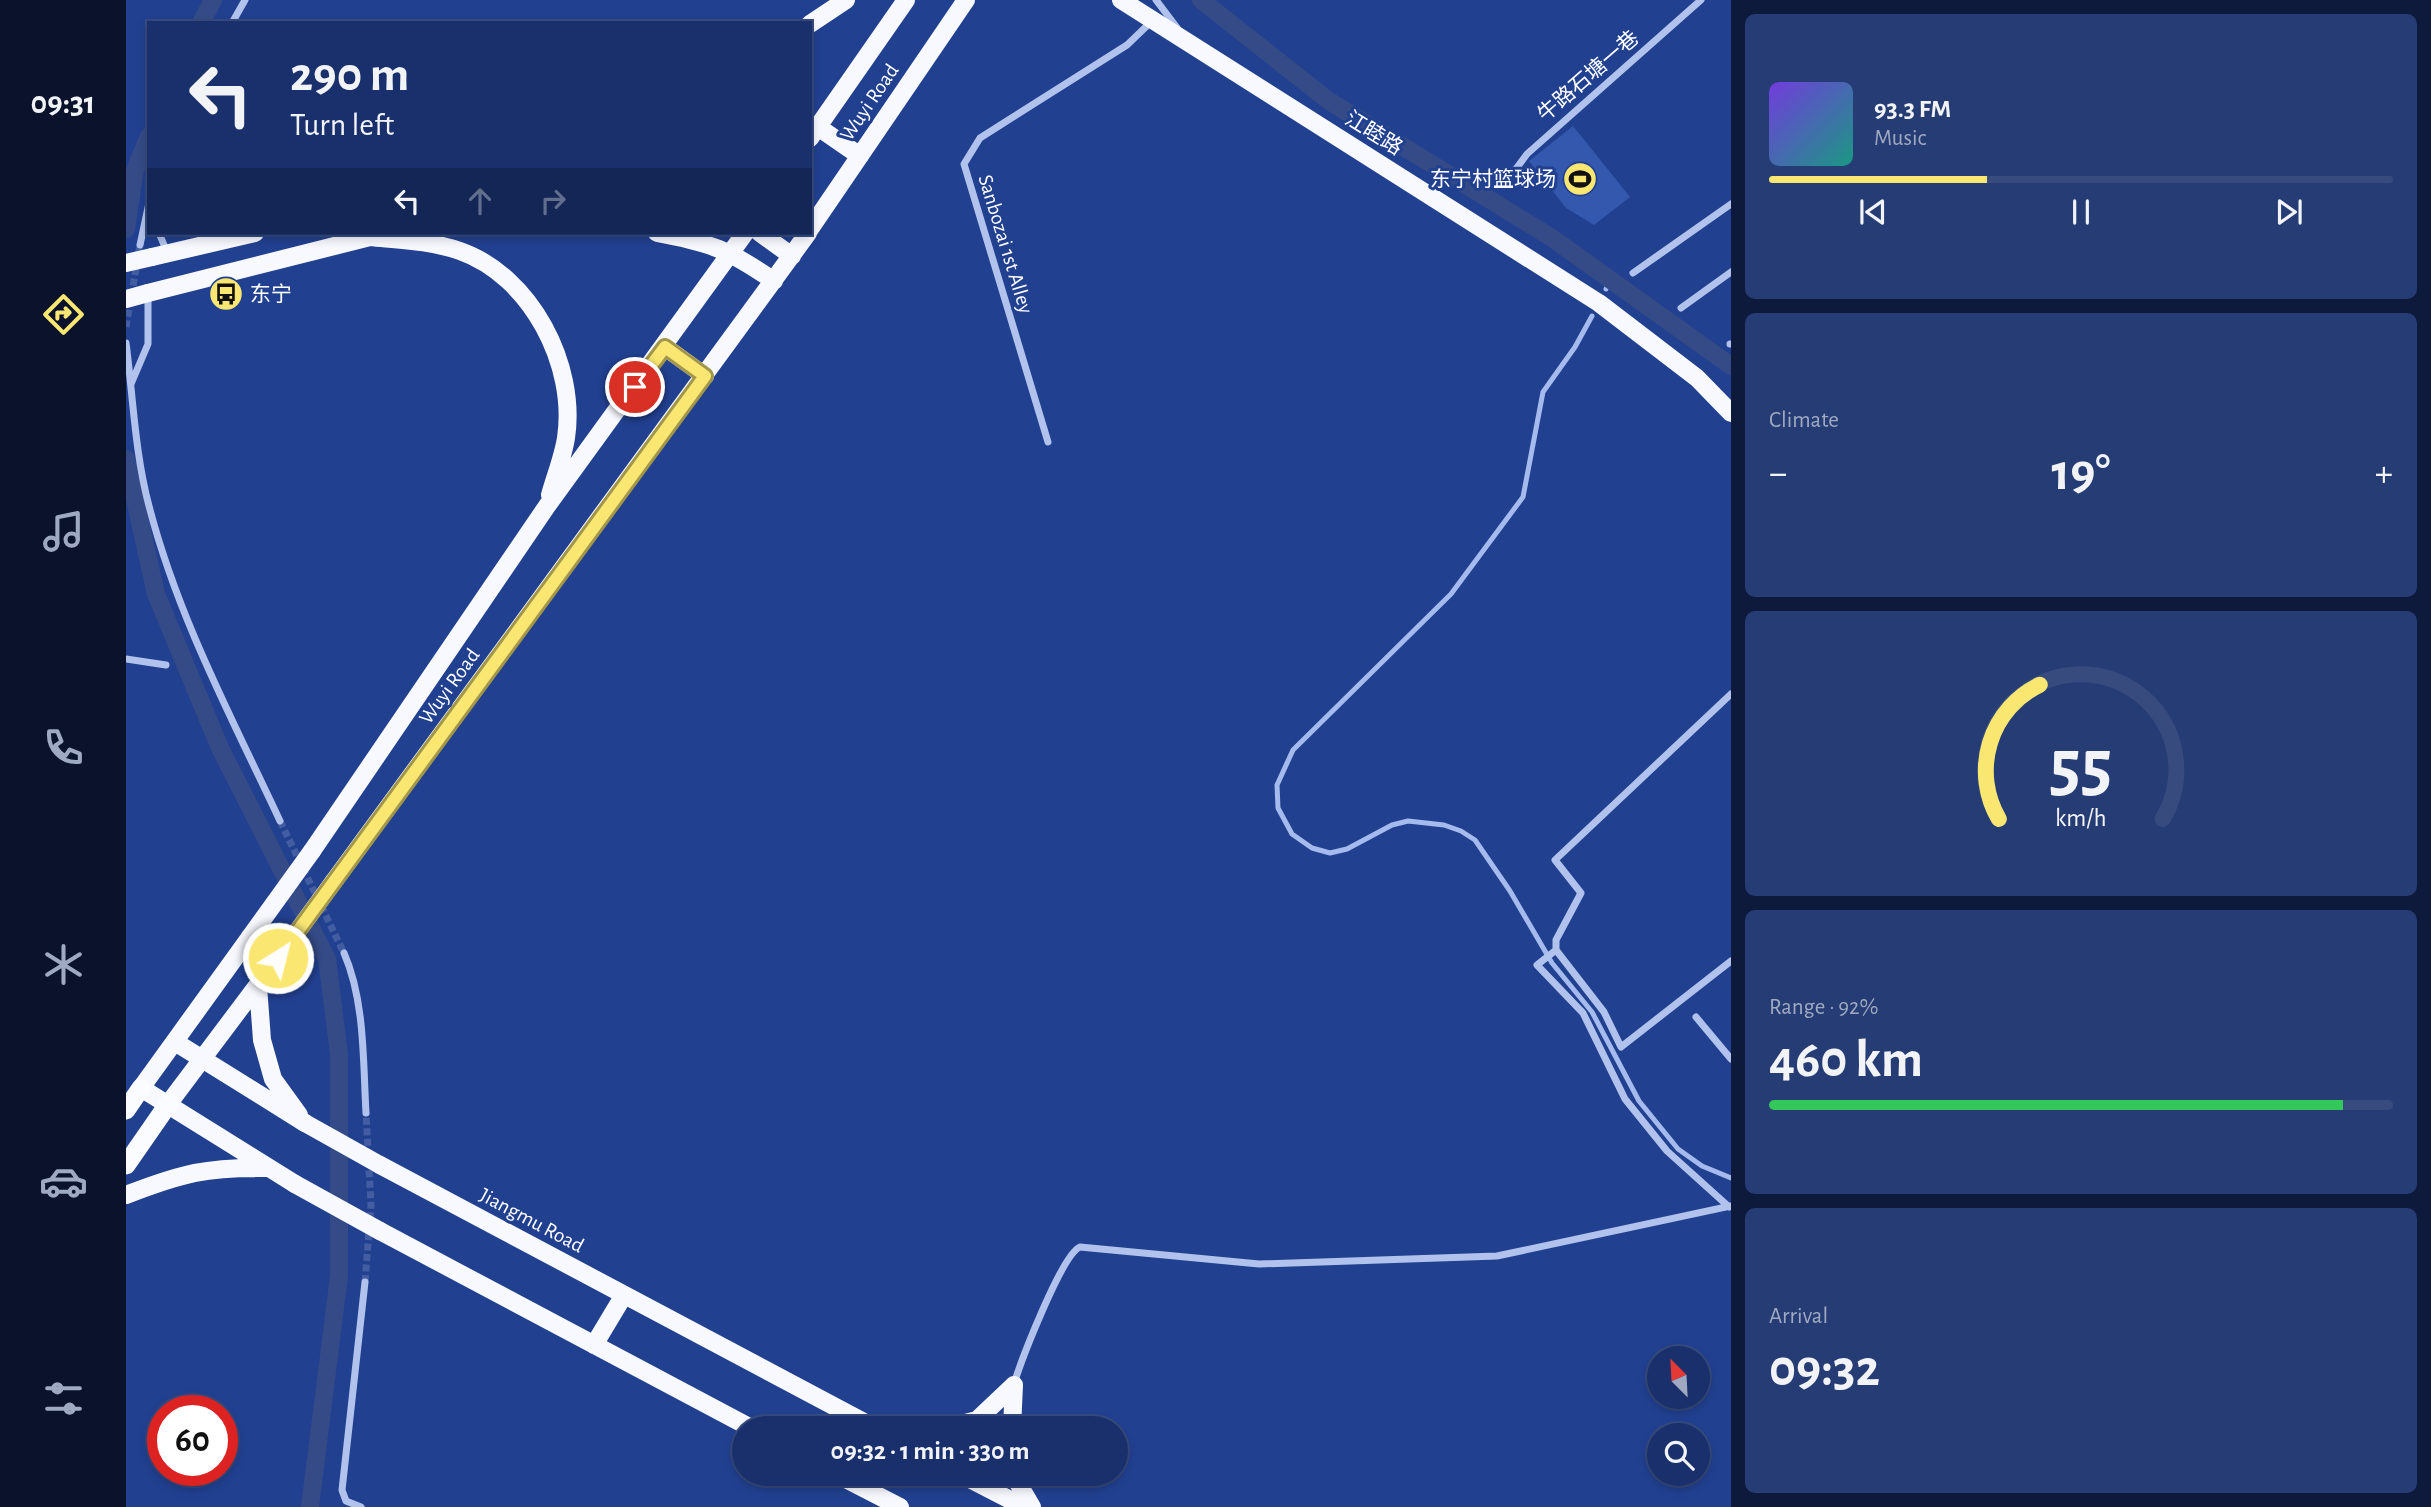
<!DOCTYPE html>
<meta charset="utf-8">
<style>
body{margin:0;font-family:"Alegreya Sans","Noto Sans SC",sans-serif;background:#263c74;color:#f1f3f6;height:100vh;display:flex;flex-direction:column;font-size:26px;white-space:nowrap}
*{box-sizing:border-box;margin:0}
p{font-size:23px;color:#9fa9c2}
.icon{flex:none;width:38px;height:38px;fill:none;stroke:currentColor;stroke-width:2;stroke-linecap:round;stroke-linejoin:round}
.map{position:relative;flex:1;overflow:hidden}
.details{display:flex;flex-direction:column;gap:14px;padding:14px;background:#0e1a3b;width:700px}
.details>*{flex:none}
.banner{position:absolute;left:21px;top:21px;width:665px;height:214px;border-radius:0px;box-shadow:0 4px 10px #0003,0 0 0 2px #374b7f;background:#19306c;color:#f1f3f6;overflow:hidden}
.needle{width:46px;rotate:336deg}
.fabs{position:absolute;left:1521px;top:1346px;display:grid;gap:14px}
.fabs a{display:grid;place-items:center;width:63px;height:63px;border-radius:50%;background:#19306c;box-shadow:0 4px 10px #0003,0 0 0 2px #374b7f;font-size:35px}
.speed{position:absolute;left:21px;top:1395px;display:flex;gap:14px;font-size:35px;font-weight:700;text-align:center}
.speed>*{display:grid;place-content:center;width:91px;height:91px;border-radius:50%;background:#19306c;box-shadow:0 4px 10px #0003,0 0 0 2px #374b7f;line-height:1}
.speed .limit{border:10px solid #d22;background:#fff;color:#111}
.pin{position:absolute;display:grid;place-items:center;width:60px;height:60px;color:#fff;margin:-30px;border:4px solid #fff;border-radius:50%;box-shadow:0 2px 7px #0007}
.me{position:absolute;width:77px;margin:-38px;rotate:36deg;stroke-linejoin:round;filter:drop-shadow(0 0 5px #0008)}
.turn{display:flex;align-items:center;gap:24px;height:147px;padding:0 28px;font-size:32px}
.turn .icon{width:91px;height:91px;stroke-width:2.5}
.turn b{display:block;font-size:49px;line-height:60px}
.lanes{display:flex;align-items:center;height:66px;padding:0 28px;background:#0003;justify-content:center;gap:35px;direction:ltr}
.lanes .off{opacity:.35}
.big{font-size:52px;font-weight:700;line-height:1.1}
.details .widget{flex:1;display:flex;flex-direction:column;justify-content:center;gap:10px;min-width:0;padding:0 24px;border-radius:10px;background:#263c74}
.details .dial{align-items:center;gap:0}
.dial svg{height:182px;overflow:visible;fill:none;stroke:#374b7f;stroke-width:7;stroke-linecap:round;text-anchor:middle}
.dial text{fill:#f1f3f6;stroke:none}
.song{display:flex;align-items:center;gap:21px}
.cover{width:84px;height:84px;border-radius:10px;background:linear-gradient(135deg,hsl(260 70% 55%),hsl(170 70% 35%))}
.played{height:7px;border-radius:4px;background:linear-gradient(90deg,#fae772 35%,#374b7f 35%)}
.keys{display:flex;justify-content:space-around;direction:ltr}
.heat{display:flex;justify-content:space-between;align-items:center;font-size:38px;direction:ltr}
.charge{height:10px;border-radius:5px;background:linear-gradient(90deg,#34c759 92%,#374b7f 0)}
.trip{position:absolute;left:606px;top:1416px;width:396px;height:70px;border-radius:35px;background:#19306c;box-shadow:0 4px 10px #0003,0 0 0 2px #374b7f;font-weight:700;line-height:70px;text-align:center}
main{display:flex;flex:1;min-height:0}
.menu{display:flex;flex-direction:column;width:126px;justify-content:space-around;align-items:center;background:#0a132b;color:#9fa9c2}
.menu .icon{width:49px;height:49px}
.menu .on{color:#fae772}
.menu b{font-size:32px;color:#f1f3f6}
.map>svg:first-child{display:block}
.green{fill:#3458ad}
.lines{fill:none;stroke-linecap:round;stroke-linejoin:round}
.stream{stroke:#a5bbee;stroke-width:5}
.canal{stroke:#354b87;stroke-width:18}
.minor-tunnel{stroke:#425da1;stroke-width:7;stroke-dasharray:7 3.5;stroke-linecap:butt}
.minor{stroke:#b1c3ed;stroke-width:7}
.primary{stroke:#f7f9ff;stroke-width:18}
.trunk{stroke:#fbfcff;stroke-width:19}
.primary-bridge{stroke:#f7f9ff;stroke-width:18}
.route-casing{stroke:#a2964a;stroke-width:18}
.route{stroke:#fae772;stroke-width:12}
.labels{text-anchor:middle;stroke-width:6;stroke-linejoin:round;paint-order:stroke}
.street-label{font-size:21px;fill:#fff;stroke:#214090}
.poi-label{font-size:21px;fill:#fff;stroke:#214090;text-anchor:end}
</style>
<main>
<nav class="menu">
<b>09:31</b>
<svg class="icon on" aria-label="directions" viewBox="0 0 24 24"><path d="M12 3l9 9-9 9-9-9zM9 14v-3h6M13 9l2 2-2 2"/></svg>
<svg class="icon" aria-label="music" viewBox="0 0 24 24"><path d="M9 18V5l10-2v13"/><circle cx="6" cy="18" r="3"/><circle cx="16" cy="16" r="3"/></svg>
<svg class="icon" aria-label="phone" viewBox="0 0 24 24"><path d="M5 4h4l2 5-3 2q2 4 5 5l2-3 5 2v4C11 20 4 13 5 4z"/></svg>
<svg class="icon" aria-label="climate" viewBox="0 0 24 24"><path d="M12 3v18M4 7l16 10M4 17L20 7"/></svg>
<svg class="icon" aria-label="car" viewBox="0 0 24 24"><path d="M5 17H2v-5l4-1 3-4h7l3 4 3 1v5h-3M9 17h6M6 11h13"/><circle cx="7" cy="17" r="2"/><circle cx="17" cy="17" r="2"/></svg>
<svg class="icon" aria-label="filters" viewBox="0 0 24 24"><path d="M4 7h16M4 17h16"/><circle cx="9" cy="7" r="2"/><circle cx="15" cy="17" r="2"/></svg>
</nav>
<div class="map">
<svg width="1605" height="1507" viewBox="0 0 1605 1507">
<rect width="100%" height="100%" fill="#214090"/>
<path class="green" d="M1447,126L1504,197L1468,225L1440,208L1403,161Z"/>
<g class="lines">
<path class="stream" d="M1480,289L1484,280
M1466,316L1449,347L1417,392L1397,497L1325,594L1167,750L1151,785L1152,808L1166,834L1186,848L1204,853L1221,849L1266,825L1282,821L1318,825L1335,831L1349,840L1384,891L1426,963L1466,1012L1513,1101L1552,1149L1576,1166L1605,1178"/>
<path class="canal" d="M1075,0L1203,101L1426,238L1605,366
M75,23L87,0
M0,229L9,170L23,136
M0,459L30,594L94,748L201,959L213,1054V1276L184,1507"/>
<path class="minor-tunnel" d="M0,327L14,245
M154,821L218,953
M239,1282L245,1205L240,1113"/>
<path class="minor" d="M1030,0L1052,29
M106,23L119,0
M1378,185L1401,154L1575,0
M33,233L41,252
M14,245L23,203
M1507,273L1605,204
M1555,308L1605,272
M0,343C7,396 9,454 23,506C52,618 106,718 154,821
M1604,344H1605
M5,384L22,344V294
M922,442L838,164L854,138L1001,45L1026,21
M0,659L40,665
M1605,694L1429,860L1455,893L1430,940V950L1478,1012L1495,1047L1605,961
M1430,950L1411,965L1457,1013L1499,1099L1541,1151L1603,1207
M218,953C239,1001 237,1061 240,1113
M1570,1017L1605,1059
M888,1384C895,1361 936,1254 954,1247L1133,1264L1371,1256L1605,1206
M235,1507L220,1501L216,1490L239,1282"/>
<path class="primary" d="M995,0L1473,303L1571,378L1605,413
M684,24L720,0
M692,127L734,156
M684,138L780,0
M684,229L840,0
M531,233C586,243 603,250 648,281
M634,233L666,256
M244,237C275,240 305,241 334,251C405,276 451,365 440,438C437,457 429,477 424,495
M26,257L129,233
M22,293L256,234
M539,347L579,376
M186,851L421,506L619,233
M208,881L682,233
M124,937L15,1088L169,1184
M132,986L136,1040L147,1079L173,1115
M49,1042L179,1123
M43,1103L152,958
M254,1165L749,1428
M0,1195C57,1173 80,1167 142,1168
M254,1231L625,1428
M468,1345L498,1295
M820,1428L851,1420L888,1385
M886,1428L888,1385
M710,1474L774,1507
M834,1474L898,1507
M890,1474L892,1483L906,1507"/>
<path class="trunk" d="M0,1110L15,1088
M0,1165L43,1103"/>
<path class="primary-bridge" d="M0,263L26,257
M0,299L22,293
M124,937L186,851
M152,958L208,881
M179,1123L254,1165
M169,1184L254,1231"/>
</g>
<g class="lines">
<g class="route-casing">
<path id="route" d="M152,958L579,376L539,347L509,387"/>
</g>
<use href="#route" class="route"/>
</g>
<defs>
<g id="stadium-disc" transform="scale(1.75)"><circle r="9.5" fill="#fae772" stroke="#214090"/><path d="M0-5a6.5 5 0 1 0 0 10a6.5 5 0 1 0 0-10ZM-3.5-1.8h7v3.6h-7Z" fill="#111"/></g>
<g id="bus-disc" transform="scale(1.75)"><circle r="9.5" fill="#fae772" stroke="#214090"/><path d="M-5-6H5V4H4V6H2V4H-2V6H-4V4H-5ZM-3.5-4V0h7V-4ZM-3.5 1.2v1.5H-2V1.2ZM2 1.2v1.5H3.5V1.2Z" fill="#111"/></g>
</defs>
<g fill-rule="evenodd">
<use href="#stadium-disc" x="1454" y="179"/>
<use href="#bus-disc" x="100" y="294"/>
</g>
<g class="labels">
<g class="street-label">
<text transform="translate(1462 76) rotate(-41)" y="7">牛路石塘一巷</text>
<text transform="translate(743 102) rotate(-56)" y="7">Wuyi Road</text>
<text transform="translate(1248 133) rotate(32)" y="7">江睦路</text>
<text transform="translate(880 244) rotate(73)" y="7">Sanbozai 1st Alley</text>
<text transform="translate(323 686) rotate(-54)" y="7">Wuyi Road</text>
<text transform="translate(406 1220) rotate(28)" y="7">Jiangmu Road</text>
</g>
<g class="poi-label">
<text x="1430" y="186">东宁村篮球场</text>
<text x="124" y="301" text-anchor="start">东宁</text>
</g>
</g>
</svg>
<div class="fabs">
<a><svg class="needle" viewBox="-14 -14 28 28"><path d="M0-13l5 13h-10z" fill="#e53935"/><path d="M0 13l5-13h-10z" fill="#9fa9c2"/></svg></a>
<a><svg class="icon" aria-label="search" viewBox="0 0 24 24"><circle cx="10" cy="10" r="6"/><path d="M15 15l6 6"/></svg></a>
</div>
<div class="speed"><div class="limit">60</div></div>
<div class="pin" style="left:509px;top:387px;background:#d93025"><svg class="icon" aria-label="arrive" viewBox="0 0 24 24"><path d="M6 21V4h12l-3 4 3 4H6"/></svg></div>
<svg class="me" style="left:152px;top:958px" viewBox="-20 -20 40 40"><circle r="17" fill="#fae772" stroke="#fff" stroke-width="3"/><path d="M0-11L8 9 0 5-8 9z" fill="#fff"/></svg>
<div class="trip">09:32 · 1 min · 330 m</div>
<div class="banner">
<div class="turn"><svg class="icon" aria-label="left" viewBox="0 0 24 24"><path d="M17 20v-9H6M10 6l-5 5 5 5"/></svg><div><b>290 m</b>Turn left</div></div>
<div class="lanes"><svg class="icon" aria-label="left" viewBox="0 0 24 24"><path d="M17 20v-9H6M10 6l-5 5 5 5"/></svg><svg class="icon off" aria-label="ahead" viewBox="0 0 24 24"><path d="M12 20V5M6 11l6-6 6 6"/></svg><svg class="icon off" aria-label="right" viewBox="0 0 24 24"><path d="M7 20v-9h11M14 6l5 5-5 5"/></svg></div>
</div>
</div>
<section class="details">
<div class="widget">
<div class="song"><i class="cover"></i><div><b>93.3 FM</b><p>Music</p></div></div>
<div class="played"></div>
<div class="keys"><svg class="icon" aria-label="previous" viewBox="0 0 24 24"><path d="M18 5L8 12l10 7zM5 5v14"/></svg><svg class="icon" aria-label="pause" viewBox="0 0 24 24"><path d="M8 5v14M16 5v14"/></svg><svg class="icon" aria-label="next" viewBox="0 0 24 24"><path d="M6 5l10 7-10 7zM19 5v14"/></svg></div>
</div>
<div class="widget"><p>Climate</p>
<div class="heat"><a>−</a><b class="big">19°</b><a>+</a></div>
</div>
<div class="widget dial"><svg viewBox="0 0 100 80">
<path d="M14 69A42 42 0 1 1 86 69"/>
<path d="M14 69A42 42 0 0 1 32 10" stroke="#fae772"/>
<text x="50" y="56" font-size="32" font-weight="700">55</text>
<text x="50" y="72" font-size="11">km/h</text>
</svg></div>
<div class="widget"><p>Range · 92%</p><b class="big">460 km</b><div class="charge"></div></div>
<div class="widget"><p>Arrival</p><b class="big">09:32</b></div>
</section>
</main>
